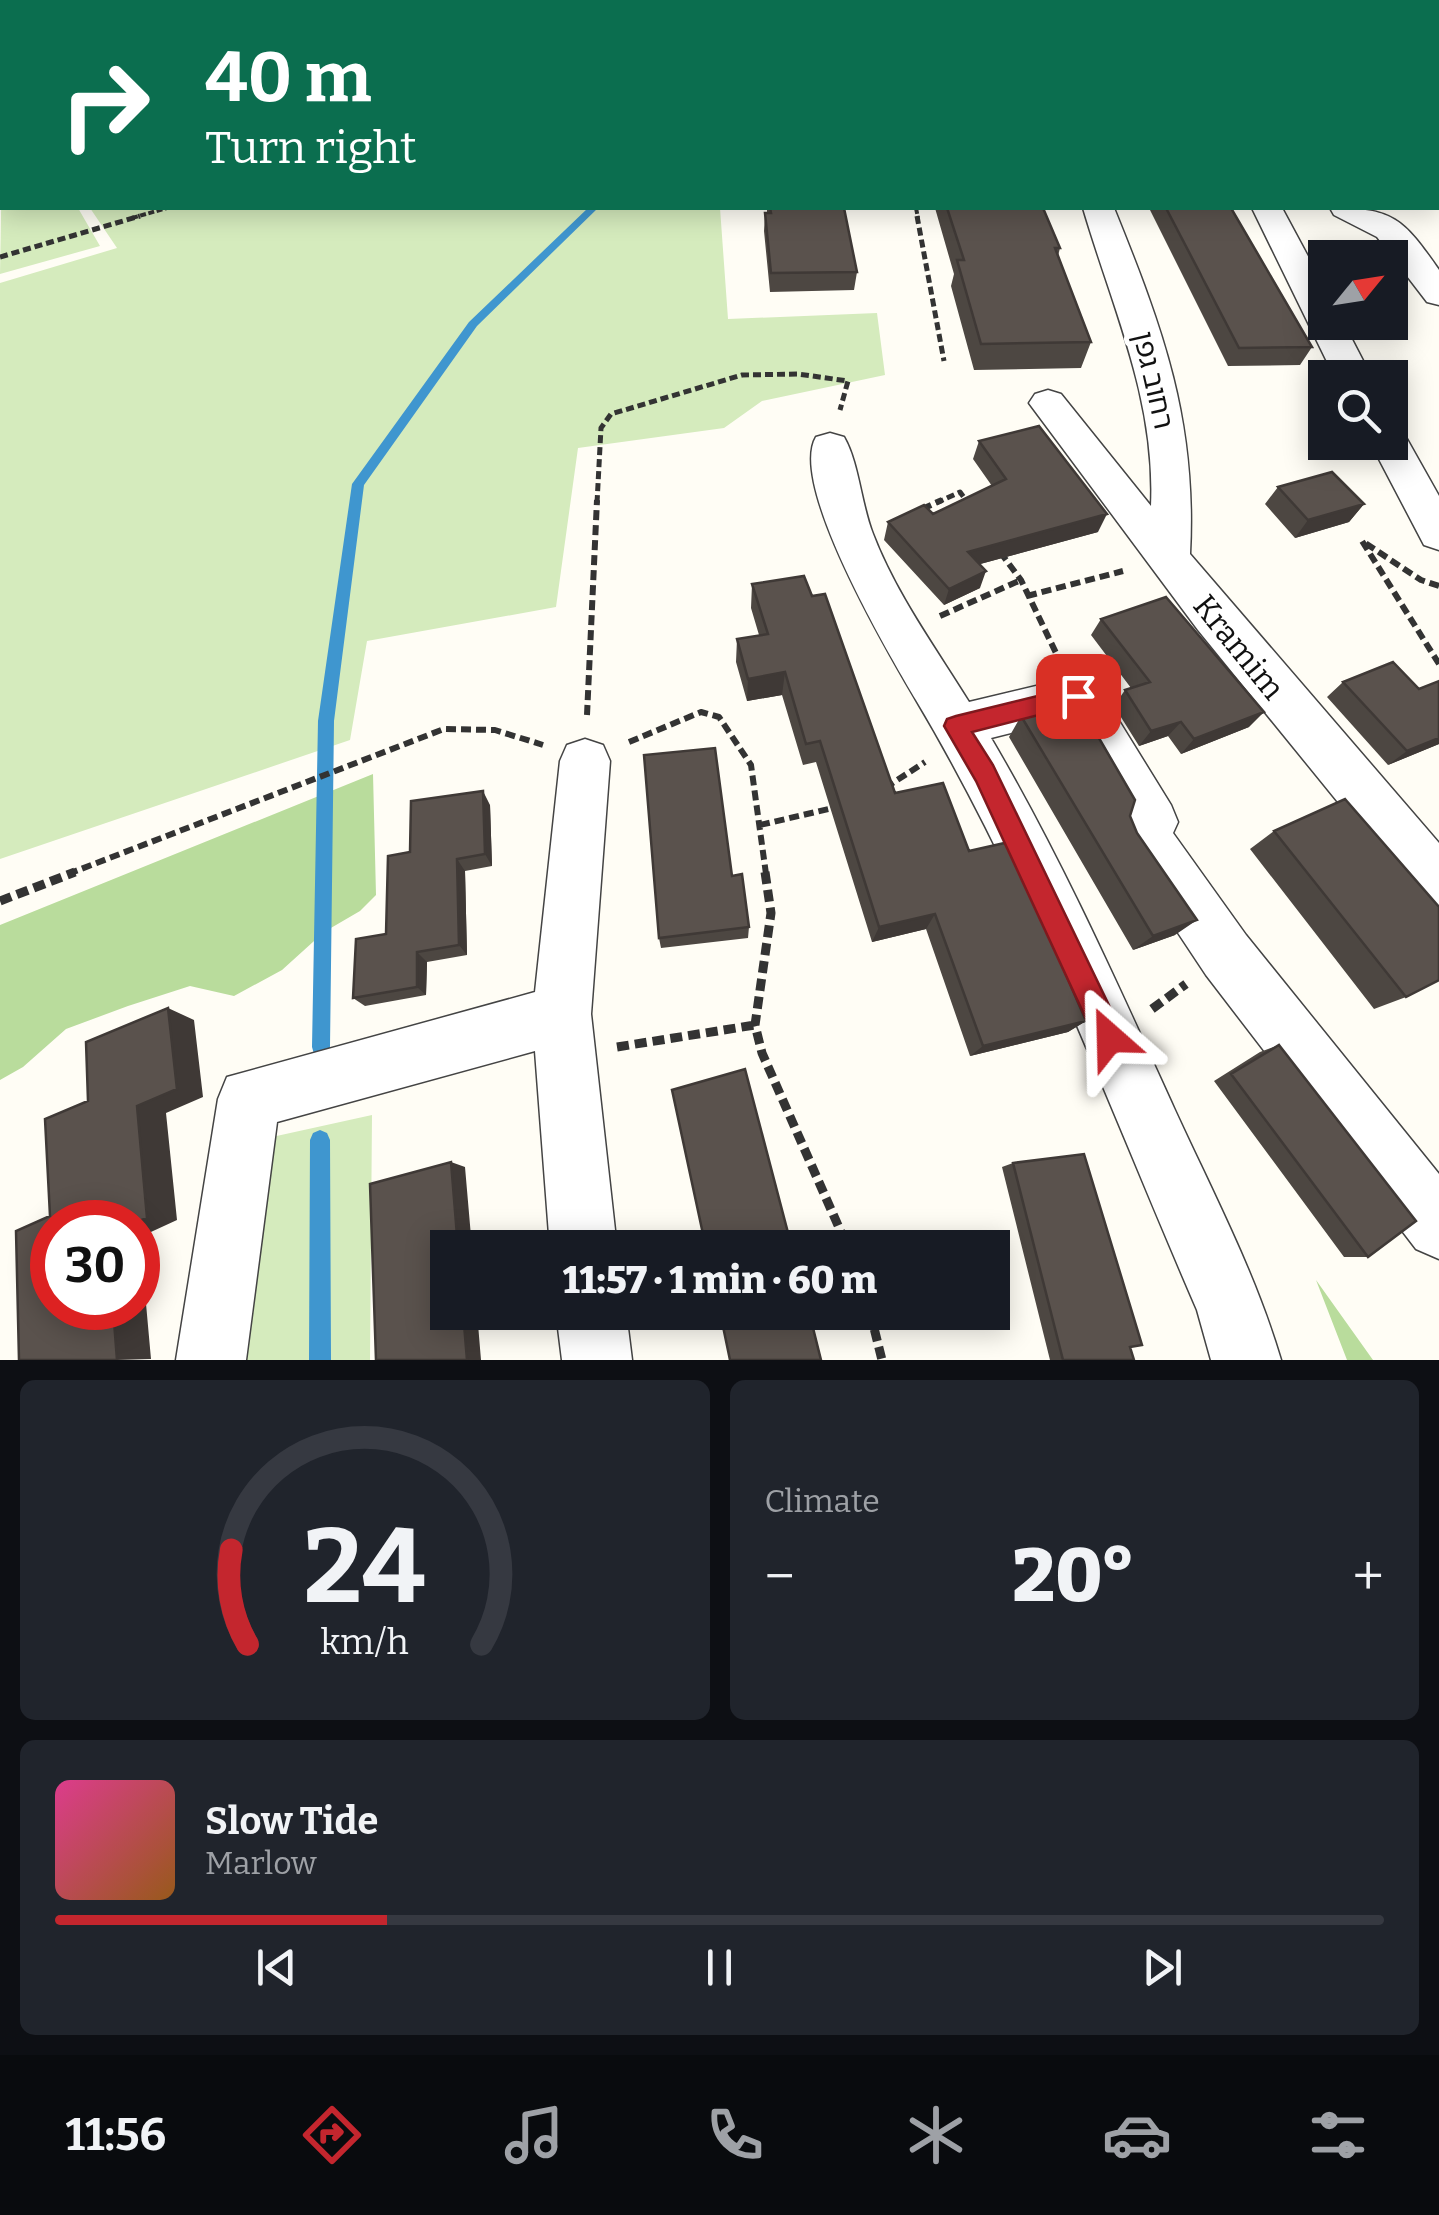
<!DOCTYPE html>
<meta charset="utf-8">
<style>
body{margin:0;font-family:Bitter,"Noto Sans Hebrew",serif;background:#20242c;color:#f1f3f6;height:100vh;display:flex;flex-direction:column;font-size:38px;white-space:nowrap}
*{box-sizing:border-box;margin:0}
p{font-size:32px;color:#9ea1a6}
.icon{flex:none;width:55px;height:55px;fill:none;stroke:currentColor;stroke-width:2;stroke-linecap:round;stroke-linejoin:round}
.map{position:relative;height:1360px;overflow:hidden}
.drawer{display:flex;flex-direction:column;gap:20px;padding:20px;background:#0d0f14;flex:1}
.drawer>*{flex:none}
.hud{position:absolute;left:0px;top:0px;width:1440px;height:210px;box-shadow:0 5px 25px #0003;background:#0b6e4f;color:#fff;overflow:hidden}
.needle{width:65px;rotate:60deg}
.fabs{position:absolute;left:1308px;top:240px;display:grid;gap:20px}
.fabs a{display:grid;place-items:center;width:100px;height:100px;border-radius:0px;background:#171b24;box-shadow:0 5px 25px #0003;font-size:50px}
.speed{position:absolute;left:30px;top:1200px;display:flex;gap:20px;font-size:50px;font-weight:700;text-align:center}
.speed>*{display:grid;place-content:center;width:130px;height:130px;border-radius:50%;background:#171b24;box-shadow:0 5px 25px #0003;line-height:1}
.speed .limit{border:15px solid #d22;background:#fff;color:#111}
.pin{position:absolute;display:grid;place-items:center;width:85px;height:85px;color:#fff;margin:-42px;border-radius:20px;box-shadow:0 5px 15px #0006}
.me{position:absolute;width:110px;margin:-55px;rotate:335deg;stroke-linejoin:round;filter:drop-shadow(0 0 8px #0008)}
.turn{display:flex;align-items:center;gap:35px;height:210px;padding:0 40px;font-size:45px}
.turn .icon{width:130px;height:130px;stroke-width:2.5}
.turn b{display:block;font-size:70px;line-height:85px}
.big{font-size:75px;font-weight:800;line-height:1.1}
.drawer .tile{flex:1;display:flex;flex-direction:column;justify-content:center;gap:15px;min-width:0;padding:0 35px;border-radius:15px;background:#20242c}
.drawer .dial{align-items:center;gap:0}
.dial svg{height:260px;overflow:visible;fill:none;stroke:#363941;stroke-width:7;stroke-linecap:round;text-anchor:middle}
.dial text{fill:#f1f3f6;stroke:none}
.song{display:flex;align-items:center;gap:30px}
.cover{width:120px;height:120px;border-radius:15px;background:linear-gradient(135deg,hsl(330 70% 55%),hsl(30 70% 35%))}
.played{height:10px;border-radius:5px;background:linear-gradient(90deg,#c4262e 25%,#363941 25%)}
.keys{display:flex;justify-content:space-around;direction:ltr}
.heat{display:flex;justify-content:space-between;align-items:center;font-size:55px;direction:ltr}
.drawer .tiles{flex:1;display:grid;gap:20px;grid-template-columns:1fr 1fr}
.tile:last-child{grid-column:span 2}
.trip{position:absolute;left:430px;top:1230px;width:580px;height:100px;border-radius:0px;background:#171b24;box-shadow:0 5px 25px #0003;font-weight:800;line-height:100px;text-align:center}
.tab-bar{display:flex;height:160px;justify-content:space-around;align-items:center;background:#090b0e;color:#9ea1a6}
.tab-bar .icon{width:70px;height:70px}
.tab-bar .selected{color:#c4262e}
.tab-bar b{font-size:45px;color:#f1f3f6}
.map>svg:first-child{display:block}
.green{fill:#d5ebbd}
.forest{fill:#b9dc9c}
.lines{fill:none;stroke-linecap:round;stroke-linejoin:round}
.stream{fill:#3f96cf;fill-rule:evenodd}
.minor-casing{stroke:#444;stroke-width:3}
.major-casing{stroke:#222;stroke-width:4}
.path-far3{stroke:#333;stroke-width:4;stroke-dasharray:6 2.5;stroke-linecap:butt}
.path-far2{stroke:#333;stroke-width:5;stroke-dasharray:8 4;stroke-linecap:butt}
.path-far1{stroke:#333;stroke-width:6;stroke-dasharray:10 5;stroke-linecap:butt}
.path{stroke:#333;stroke-width:9;stroke-dasharray:12 6;stroke-linecap:butt}
.minor{fill:#fff;fill-rule:evenodd}
.major{fill:#f9d66b;fill-rule:evenodd}
.wall{fill:#4d4742}
.shaded-wall{fill:#3f3936}
.building{fill:#5a524d;stroke:#3f3936;stroke-width:2.5}
.route{fill:#c4262e;stroke:#7f191e;stroke-width:2.5}
.labels{text-anchor:middle;stroke-width:10;stroke-linejoin:round;paint-order:stroke}
.far-street-label{font-size:28px;fill:#111;stroke:#fff}
.street-label{font-size:32px;fill:#111;stroke:#fff}
</style>
<div class="map">
<svg width="1439" height="1360" viewBox="0 0 1439 1360">
<rect width="100%" height="100%" fill="#fffdf5"/>
<path class="green" d="M0,0H703L704,2H2L0,149Z
M2,157V208H78L100,246L0,274Z
M90,208H720L728,319L877,313L885,375L762,401L724,428L578,448L556,607L367,641L350,740L0,859V283L117,248Z
M372,1115L370,1360H244L272,1137Z"/>
<path class="forest" d="M373,774L376,895L360,911L324,932L282,970L234,996L190,986L128,1006L66,1029L23,1067L0,1080V925Z
M1316,1280L1373,1360H1347Z"/>
<g class="lines">
<path class="stream" d="M674,0H682V2H675Z
M588,208H598L477,326L364,485L334,721L330,1047L328,1054L321,1056L314,1054L312,1047L318,721L352,484L469,322Z
M320,1130L327,1133L330,1140L331,1360H309L310,1140L313,1133Z"/>
<g class="minor-casing">
<path id="minor" d="M994,0H1018L1019,2H995Z
M1083,208H1114C1163,329 1197,421 1190,554L1439,843V910L1420,903L1198,630L1029,403L1035,394L1048,390L1061,394L1151,506C1156,399 1112,307 1083,208Z
M1252,208H1282L1325,288V322H1343L1372,378H1335Z
M1330,208C1393,208 1403,218 1439,270V305L1427,302L1377,237L1334,215Z
M1390,429L1403,432L1439,496V550L1424,545L1370,442H1390Z
M830,433L844,437C859,463 861,504 873,534C896,594 935,647 969,702L1078,676L1095,682L1171,805L1178,822L1173,833L1246,935L1439,1174V1259L1416,1249L1206,975L1123,850L1116,833L1122,819L1066,719L991,738C1061,857 1117,983 1174,1108C1212,1191 1255,1272 1281,1360H1211L1197,1310C1108,1105 1030,891 916,700C889,654 788,484 816,437Z
M585,739L603,745L610,761L591,1014L617,1248H550L535,1051L277,1122L246,1360H176L218,1099L227,1077L535,992L560,761L567,745Z
M556,1312H626L632,1360H562Z"/>
</g>
<g class="major-casing">
<path id="major" d="M1152,0H1182L1183,2H1154Z
M1438,181L1439,182V204L1438,203Z"/>
</g>
<path class="path-far3" d="M916,208L918,218
M132,218L167,208"/>
<path class="path-far2" d="M917,216L944,361
M0,257L140,216
M597,503L601,428L611,414L742,375L798,374L848,381L840,410
M936,503L960,492L968,503"/>
<path class="path-far1" d="M966,500L969,504
M922,509L942,500
M1000,552L1021,580L1057,655
M1439,586L1421,580L1362,541L1439,664
M1027,596L1123,571
M940,616L1021,580
M587,715L597,500
M629,742L701,712L719,717L751,765L766,874
M885,788L925,762
M760,825L837,807
M68,874L444,729L495,730L543,745"/>
<path class="path" d="M765,872L771,913L755,1025L762,1053L848,1248
M0,901L75,872
M1152,1009L1186,984
M617,1047L755,1025
M870,1312L882,1360"/>
<use href="#minor" class="minor"/>
<use href="#major" class="major"/>
</g>
<path class="wall" d="M878,0H978V2H879Z
M1043,0H1110L1112,2H1044Z
M767,208H844L857,272L854,290L770,292L764,231L765,213H767Z
M935,208H1043L1060,248L1058,256L1091,342L1081,368L974,370L951,286L954,274Z
M1149,208H1231L1312,347L1300,365L1228,366Z
M979,441L1098,532L980,564V588L944,605L884,540L888,522L933,514L992,486L973,459Z
M1278,487L1364,504L1349,522L1295,538L1265,504Z
M752,584L812,596L895,793L969,851L1086,1021L1068,1032L970,1056L926,929L872,942L816,762L803,765L782,695L747,701L736,662L737,639L759,635L751,608Z
M1101,619L1249,727L1181,754L1168,736L1139,746L1114,706L1125,690L1131,688L1091,635Z
M1439,681V744L1388,765L1327,697L1343,682L1419,689Z
M1021,716L1130,816L1175,935L1133,950L1009,737Z
M490,805L492,866L465,871L467,955L427,962L426,995L365,1006L353,998L386,934Z
M1274,831L1406,997L1374,1009L1250,849Z
M732,876L749,927L748,938L661,948L659,938Z
M1279,1045L1368,1257H1344L1214,1081L1260,1052Z
M1013,1163L1134,1360H1050L1002,1167Z"/>
<path class="shaded-wall" d="M1364,504L1349,522L1295,538L1308,520Z
M1107,514L1098,532L962,569L968,552Z
M986,571L980,588L944,605L949,589Z
M785,672L782,695L747,701L748,679Z
M1264,712L1249,727L1181,754L1194,739Z
M1181,722L1168,736L1139,746L1151,731Z
M1439,738V744L1388,765L1407,751Z
M483,791L490,805L492,866L485,854Z
M457,859L465,871L467,955L459,945Z
M935,914L926,929L872,942L879,927Z
M1197,920L1175,935L1133,950L1153,936Z
M417,952L427,962L426,995L417,987Z
M168,1008L194,1020L203,1097L166,1113L177,1220L140,1237L151,1359L117,1360L113,1308H138L137,1106Z
M1086,1021L1068,1032L970,1056L983,1046Z
M451,1162L465,1167L472,1248H458Z
M463,1312H477L481,1360H467Z"/>
<path class="building" d="M748,0H806L807,2H748Z
M890,0H972L973,2H892Z
M1057,0H1110L1112,2H1059Z
M770,208H844L857,272L771,273L765,213H771Z
M947,208H1043L1060,248H1055L1091,342L981,344L957,260H964Z
M1166,208H1231L1312,347L1239,348Z
M1039,426L1107,514L968,552L986,571L949,589L888,522L924,505L933,514L1006,479L979,441Z
M1332,472L1364,504L1308,520L1278,487Z
M804,576L812,596L825,594L895,793L943,783L969,851L1009,842L1086,1021L983,1046L935,914L879,927L820,741L806,744L785,672L748,679L737,639L768,634L752,584Z
M1166,597L1264,712L1194,739L1181,722L1151,731L1125,690L1150,682L1101,619Z
M1393,662L1419,689L1439,681V738L1407,751L1343,682Z
M1078,702L1135,800L1130,816L1137,833L1197,920L1153,936L1021,716Z
M715,748L732,876L742,874L749,927L659,938L644,755Z
M483,791L485,854L457,859L459,945L417,952V987L353,998L356,939L386,934L388,856L410,852L411,801Z
M1345,799L1439,907V980L1406,997L1274,831Z
M168,1008L177,1089L137,1106L147,1218L136,1222H52V1308H113L117,1360H19L16,1231L50,1216L45,1119L88,1101L86,1042Z
M1279,1045L1416,1221L1368,1257L1231,1074Z
M745,1069L792,1248H706L672,1090Z
M1084,1154L1142,1345L1130,1347L1134,1360H1063L1013,1163Z
M451,1162L458,1248H448V1312H463L467,1360H376L370,1184Z
M720,1312H809L821,1360H730Z"/>
<path class="route" d="M1078,686L1086,689L1089,696L1086,703L972,732L993,765L1120,1028L1124,1038L1120,1049L1110,1053L1100,1049L976,781L944,726L947,719L956,716Z"/>
<g class="labels">
<g class="far-street-label">
<text transform="translate(1154 380) rotate(77)" y="10">רחוב גפן</text>
</g>
<g class="street-label">
<text transform="translate(1239 647) rotate(51)" y="11">Kramim</text>
</g>
</g>
</svg>
<div class="fabs">
<a><svg class="needle" viewBox="-14 -14 28 28"><path d="M0-13l5 13h-10z" fill="#e53935"/><path d="M0 13l5-13h-10z" fill="#9ea1a6"/></svg></a>
<a><svg class="icon" aria-label="search" viewBox="0 0 24 24"><circle cx="10" cy="10" r="6"/><path d="M15 15l6 6"/></svg></a>
</div>
<div class="speed"><div class="limit">30</div></div>
<div class="pin" style="left:1078px;top:696px;background:#d93025"><svg class="icon" aria-label="arrive" viewBox="0 0 24 24"><path d="M6 21V4h12l-3 4 3 4H6"/></svg></div>
<svg class="me" style="left:1110px;top:1038px" viewBox="-20 -20 40 40"><path d="M0-17L14 15 0 8-14 15z" fill="#c4262e" stroke="#fff" stroke-width="4"/></svg>
<div class="trip">11:57 · 1 min · 60 m</div>
<div class="hud">
<div class="turn"><svg class="icon" aria-label="right" viewBox="0 0 24 24"><path d="M7 20v-9h11M14 6l5 5-5 5"/></svg><div><b>40 m</b>Turn right</div></div>
</div>
</div>
<section class="drawer">
<div class="tiles">
<div class="tile dial"><svg viewBox="0 0 100 80">
<path d="M14 69A42 42 0 1 1 86 69"/>
<path d="M14 69A42 42 0 0 1 9 40" stroke="#c4262e"/>
<text x="50" y="56" font-size="32" font-weight="700">24</text>
<text x="50" y="72" font-size="11">km/h</text>
</svg></div>
<div class="tile"><p>Climate</p>
<div class="heat"><a>−</a><b class="big">20°</b><a>+</a></div>
</div>
<div class="tile">
<div class="song"><i class="cover"></i><div><b>Slow Tide</b><p>Marlow</p></div></div>
<div class="played"></div>
<div class="keys"><svg class="icon" aria-label="previous" viewBox="0 0 24 24"><path d="M18 5L8 12l10 7zM5 5v14"/></svg><svg class="icon" aria-label="pause" viewBox="0 0 24 24"><path d="M8 5v14M16 5v14"/></svg><svg class="icon" aria-label="next" viewBox="0 0 24 24"><path d="M6 5l10 7-10 7zM19 5v14"/></svg></div>
</div>
</div>
</section>
<nav class="tab-bar">
<b>11:56</b>
<svg class="icon selected" aria-label="directions" viewBox="0 0 24 24"><path d="M12 3l9 9-9 9-9-9zM9 14v-3h6M13 9l2 2-2 2"/></svg>
<svg class="icon" aria-label="music" viewBox="0 0 24 24"><path d="M9 18V5l10-2v13"/><circle cx="6" cy="18" r="3"/><circle cx="16" cy="16" r="3"/></svg>
<svg class="icon" aria-label="phone" viewBox="0 0 24 24"><path d="M5 4h4l2 5-3 2q2 4 5 5l2-3 5 2v4C11 20 4 13 5 4z"/></svg>
<svg class="icon" aria-label="climate" viewBox="0 0 24 24"><path d="M12 3v18M4 7l16 10M4 17L20 7"/></svg>
<svg class="icon" aria-label="car" viewBox="0 0 24 24"><path d="M5 17H2v-5l4-1 3-4h7l3 4 3 1v5h-3M9 17h6M6 11h13"/><circle cx="7" cy="17" r="2"/><circle cx="17" cy="17" r="2"/></svg>
<svg class="icon" aria-label="filters" viewBox="0 0 24 24"><path d="M4 7h16M4 17h16"/><circle cx="9" cy="7" r="2"/><circle cx="15" cy="17" r="2"/></svg>
</nav>
